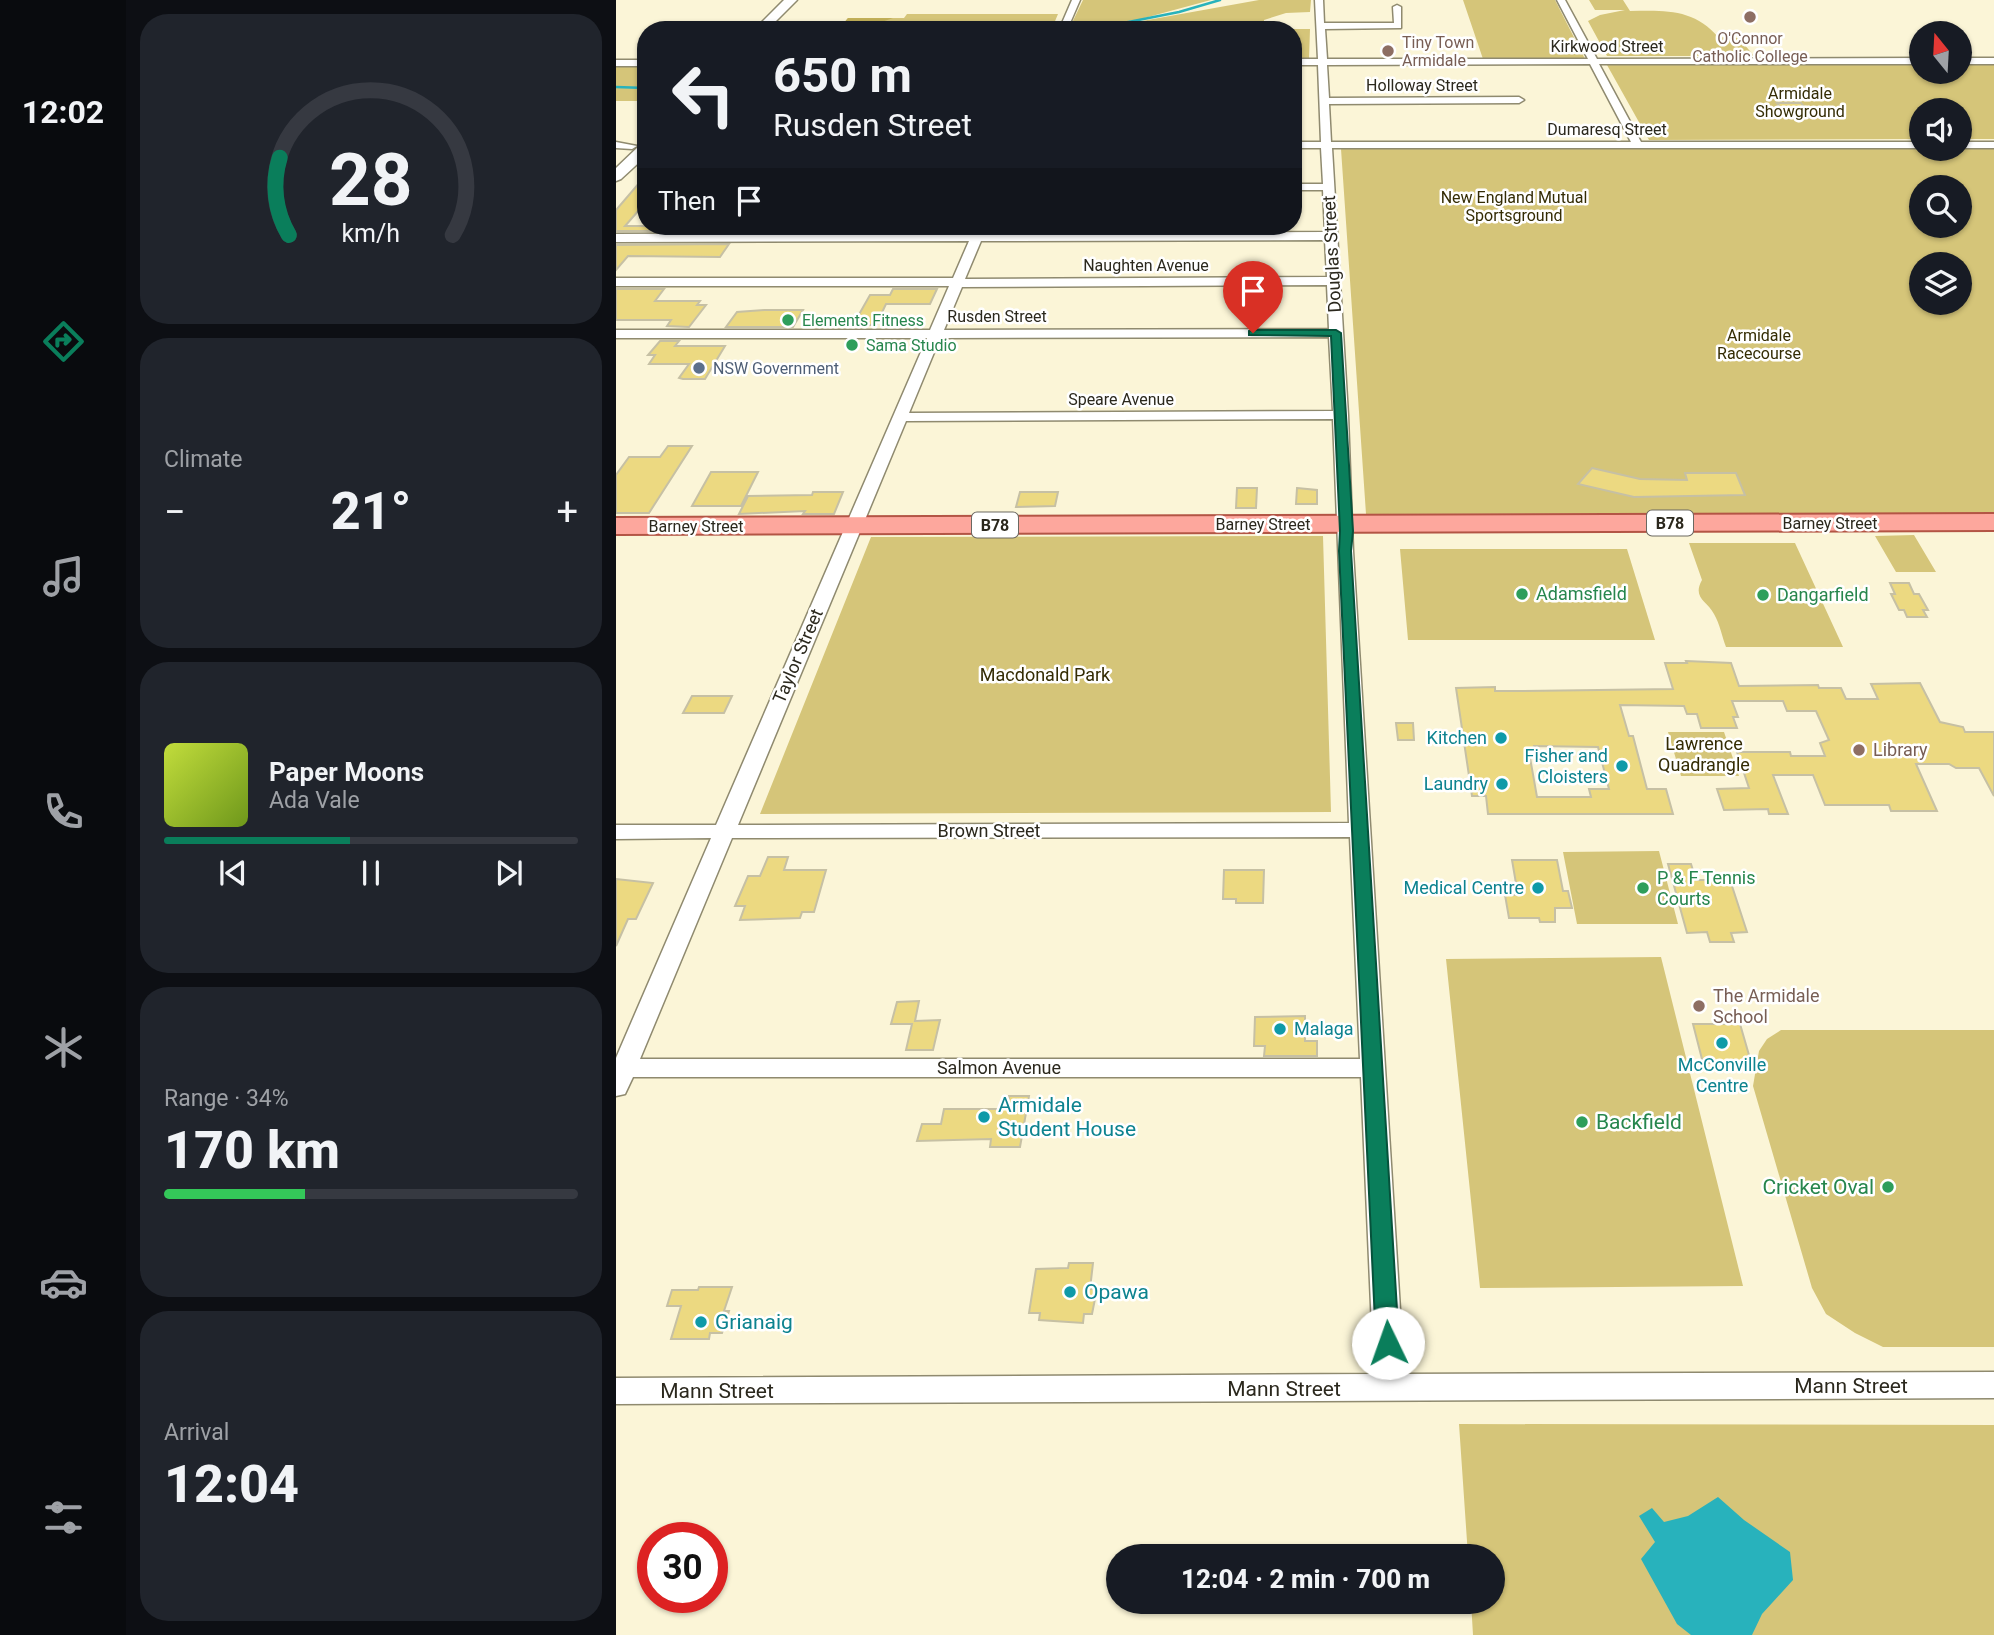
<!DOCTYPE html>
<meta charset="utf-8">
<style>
body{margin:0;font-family:Roboto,sans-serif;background:#20242c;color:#f1f3f6;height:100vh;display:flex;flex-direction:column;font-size:26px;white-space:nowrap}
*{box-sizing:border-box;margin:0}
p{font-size:23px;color:#9ea1a6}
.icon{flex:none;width:38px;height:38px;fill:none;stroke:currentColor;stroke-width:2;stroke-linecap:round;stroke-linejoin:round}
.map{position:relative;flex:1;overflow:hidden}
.drawer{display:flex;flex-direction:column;gap:14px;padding:14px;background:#0d0f14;width:490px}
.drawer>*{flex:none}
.top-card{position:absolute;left:21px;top:21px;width:665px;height:214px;border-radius:28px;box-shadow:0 2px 5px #0004;background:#171b24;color:#f1f3f6;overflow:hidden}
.needle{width:46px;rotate:342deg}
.controls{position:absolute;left:1293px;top:21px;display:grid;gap:14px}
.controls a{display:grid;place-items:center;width:63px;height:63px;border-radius:50%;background:#171b24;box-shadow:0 2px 5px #0004;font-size:35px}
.speed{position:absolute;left:21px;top:1522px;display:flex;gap:14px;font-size:35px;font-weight:700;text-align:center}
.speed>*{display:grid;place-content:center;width:91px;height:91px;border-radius:50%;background:#171b24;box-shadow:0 2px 5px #0004;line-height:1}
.speed .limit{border:10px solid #d22;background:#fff;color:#111}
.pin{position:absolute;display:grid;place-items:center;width:60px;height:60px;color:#fff;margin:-72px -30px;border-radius:50% 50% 50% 0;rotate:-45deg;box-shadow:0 0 7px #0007}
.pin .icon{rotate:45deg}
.me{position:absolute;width:77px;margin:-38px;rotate:357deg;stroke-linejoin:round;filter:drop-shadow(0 0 5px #0008)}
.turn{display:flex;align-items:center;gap:24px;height:147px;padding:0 21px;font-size:32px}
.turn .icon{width:91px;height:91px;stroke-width:2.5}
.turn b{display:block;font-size:49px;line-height:60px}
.then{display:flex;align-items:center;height:66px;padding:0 21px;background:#0003;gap:14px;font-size:26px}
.big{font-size:52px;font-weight:800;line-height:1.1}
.drawer .widget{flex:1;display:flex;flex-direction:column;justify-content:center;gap:10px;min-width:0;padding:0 24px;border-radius:28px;background:#20242c}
.drawer .dial{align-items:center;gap:0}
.dial svg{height:182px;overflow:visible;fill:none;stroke:#363941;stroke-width:7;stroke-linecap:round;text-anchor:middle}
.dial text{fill:#f1f3f6;stroke:none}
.song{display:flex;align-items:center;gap:21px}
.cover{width:84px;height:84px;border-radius:10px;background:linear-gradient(135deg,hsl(70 70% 55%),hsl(80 70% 35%))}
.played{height:7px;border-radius:4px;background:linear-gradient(90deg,#0a7e5b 45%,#363941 45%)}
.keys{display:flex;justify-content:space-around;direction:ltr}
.heat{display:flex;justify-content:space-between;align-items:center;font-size:38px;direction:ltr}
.charge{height:10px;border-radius:5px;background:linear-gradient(90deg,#34c759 34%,#363941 0)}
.trip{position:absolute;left:490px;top:1544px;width:399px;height:70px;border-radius:35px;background:#171b24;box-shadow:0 2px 5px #0004;font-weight:800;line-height:70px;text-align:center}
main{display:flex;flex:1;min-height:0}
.menu{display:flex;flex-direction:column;width:126px;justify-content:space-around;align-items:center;background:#090b0e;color:#9ea1a6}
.menu .icon{width:49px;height:49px}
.menu .active{color:#0a7e5b}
.menu b{font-size:32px;color:#f1f3f6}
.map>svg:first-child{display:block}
.green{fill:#d5c579;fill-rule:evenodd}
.forest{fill:#c3b159}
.water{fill:#28b2bc}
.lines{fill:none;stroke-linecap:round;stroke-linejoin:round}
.stream{stroke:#28b2bc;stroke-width:2.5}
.building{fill:#ecd981;stroke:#c6c0a4;stroke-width:2;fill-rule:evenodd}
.street-casing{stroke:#8f8a6f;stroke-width:3}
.secondary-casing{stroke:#8f8a6f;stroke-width:3}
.primary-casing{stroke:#b35545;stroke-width:4}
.street{fill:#fff;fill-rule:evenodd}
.secondary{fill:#fff;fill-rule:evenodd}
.primary{fill:#fda79d;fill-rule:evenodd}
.route{fill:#0a7e5b;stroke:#06523b;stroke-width:2}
.education-dot{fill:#8d6e63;stroke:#fff;stroke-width:2.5}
.leisure-dot{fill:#2e9e5b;stroke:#fff;stroke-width:2.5}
.service-dot{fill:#5c6f8a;stroke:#fff;stroke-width:2.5}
.culture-dot{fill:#0f9aa8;stroke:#fff;stroke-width:2.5}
.labels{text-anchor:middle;stroke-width:5;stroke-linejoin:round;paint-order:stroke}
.far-education-label{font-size:16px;fill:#785e54;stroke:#fff}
.far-street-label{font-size:16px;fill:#2b281d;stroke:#fff}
.far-park-label{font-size:16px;fill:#342c04;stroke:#fff}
.far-leisure-label{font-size:16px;fill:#27864d;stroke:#fff;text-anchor:start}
.far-service-label{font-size:16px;fill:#4e5e75;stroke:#fff;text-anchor:start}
.shield{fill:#fff;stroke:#6b6861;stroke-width:2}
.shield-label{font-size:16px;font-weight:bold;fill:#2b281d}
.street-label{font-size:18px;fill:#2b281d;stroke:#fff}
.leisure-label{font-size:18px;fill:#27864d;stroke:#fff;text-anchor:start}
.park-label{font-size:18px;fill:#342c04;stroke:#fff}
.culture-label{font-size:18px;fill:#0d838f;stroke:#fff;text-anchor:end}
.education-label{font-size:18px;fill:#785e54;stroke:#fff;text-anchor:start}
.near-culture-label{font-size:21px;fill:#0d838f;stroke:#fff;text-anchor:start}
.near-leisure-label{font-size:21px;fill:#27864d;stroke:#fff;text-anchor:start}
.near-street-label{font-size:21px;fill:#2b281d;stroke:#fff}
</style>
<main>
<nav class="menu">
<b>12:02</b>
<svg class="icon active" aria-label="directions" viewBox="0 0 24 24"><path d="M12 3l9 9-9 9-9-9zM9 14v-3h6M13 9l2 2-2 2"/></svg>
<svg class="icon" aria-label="music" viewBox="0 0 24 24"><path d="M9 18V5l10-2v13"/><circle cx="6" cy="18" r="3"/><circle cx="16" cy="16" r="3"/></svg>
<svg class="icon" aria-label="phone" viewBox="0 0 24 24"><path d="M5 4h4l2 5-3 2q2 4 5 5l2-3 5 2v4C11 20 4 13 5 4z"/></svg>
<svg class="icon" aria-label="climate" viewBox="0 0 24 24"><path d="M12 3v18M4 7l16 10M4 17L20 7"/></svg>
<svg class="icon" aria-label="car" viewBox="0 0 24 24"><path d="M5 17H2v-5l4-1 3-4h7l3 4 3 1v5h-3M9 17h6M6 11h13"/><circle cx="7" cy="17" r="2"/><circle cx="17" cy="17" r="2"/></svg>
<svg class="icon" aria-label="filters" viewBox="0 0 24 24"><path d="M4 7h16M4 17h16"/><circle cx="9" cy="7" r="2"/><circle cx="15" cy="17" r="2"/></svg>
</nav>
<section class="drawer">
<div class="widget dial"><svg viewBox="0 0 100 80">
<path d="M14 69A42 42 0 1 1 86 69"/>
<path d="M14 69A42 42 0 0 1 10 35" stroke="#0a7e5b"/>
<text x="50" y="56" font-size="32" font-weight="700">28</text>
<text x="50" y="72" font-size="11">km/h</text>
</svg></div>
<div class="widget"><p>Climate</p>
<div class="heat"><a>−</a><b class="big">21°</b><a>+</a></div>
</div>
<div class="widget">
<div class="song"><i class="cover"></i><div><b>Paper Moons</b><p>Ada Vale</p></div></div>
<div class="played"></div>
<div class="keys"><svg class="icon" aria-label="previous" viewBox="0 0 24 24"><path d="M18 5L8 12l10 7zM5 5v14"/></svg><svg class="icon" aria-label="pause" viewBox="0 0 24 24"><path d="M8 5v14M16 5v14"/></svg><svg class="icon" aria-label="next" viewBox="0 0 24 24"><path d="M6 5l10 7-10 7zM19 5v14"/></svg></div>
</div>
<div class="widget"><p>Range · 34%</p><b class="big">170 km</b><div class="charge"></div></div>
<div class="widget"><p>Arrival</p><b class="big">12:04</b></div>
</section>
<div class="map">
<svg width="1378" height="1635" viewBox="0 0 1378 1635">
<rect width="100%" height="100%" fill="#fbf5d7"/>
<path class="green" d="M467,0H595L521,20L454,27Z
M643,0H695L694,12L670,13L648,20V29H694L693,59H677V30H476Z
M847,0H939L969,59H867Z
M973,0H1007L1014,11C1049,10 1079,9 1102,37L1123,38L1138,56H991L972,21L984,15L1009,10H979Z
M291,14H442L437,26L222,30L232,18H288Z
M0,64L30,66V101H0Z
M1305,64L1306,72H1344V64H1378V139H1344V110H1306L1305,139L1033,140L991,65Z
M1344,147H1378V513L750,514L725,149ZM1306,187H1344V226H1306ZM1306,264H1344V303H1306Z
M1298,535L1320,572H1280L1259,536Z
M707,536L715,812L144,814L255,537Z
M1073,543H1179L1227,647H1110C1106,637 1104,624 1098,614C1091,601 1076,598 1086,580Z
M784,549H1011L1039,640H792Z
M1052,732H1108L1123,776H1065Z
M1043,851L1062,924H961L947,852Z
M1045,957L1127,1286L864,1288L830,959Z
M1165,1030H1378V1347H1267L1239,1333L1210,1314L1196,1288L1137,1086L1143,1051L1151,1039Z
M843,1424L1378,1425V1635H857L855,1601H877V1556H852Z"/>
<path class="forest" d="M232,18H277L263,23L290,30H222Z"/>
<path class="water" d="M1102,1497L1128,1520L1174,1552L1177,1580L1146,1614L1136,1635H1075L1061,1624L1025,1559L1039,1542L1023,1516L1036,1508L1048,1522L1072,1516Z"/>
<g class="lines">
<path class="stream" d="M364,30L477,29L563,12L604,0
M0,87L30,88"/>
</g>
<path class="building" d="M1161,103H1185L1197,118H1173Z
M30,175V202L9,226H127L123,231H0V210Z
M113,244L104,257L12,256L0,270V245Z
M0,289H48L39,301H84L81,305H90L73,327L51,326L55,320H0Z
M277,289H321L314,304H270L260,325H237L254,295H274Z
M148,310H187L177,327H110L121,312Z
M44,341H63L59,346H109L89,379H67L63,378L73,364H33L39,355H32Z
M52,446H76L33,513H0V475L13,457H44Z
M976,468L1024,479L1071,480L1069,473H1120L1129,495L1018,497L962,484Z
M95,472H142L125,506H76Z
M621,488H641L640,508H620Z
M681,488L701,490V504H680Z
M197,492H227L218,514H187L189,511L123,514L132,496L196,495Z
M404,492H442L439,506L400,507Z
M1274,583H1293L1298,594H1303L1312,610H1307L1311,617H1291L1288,610H1283L1275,594H1279Z
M1070,661L1115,663L1123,686L1202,685L1203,688H1225L1230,699H1262L1255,684L1304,683L1324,722L1347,727L1349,732H1378V796L1363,768H1340L1333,764H1300L1321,811H1275L1273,805H1209L1197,775H1157L1172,814H1153L1152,809L1108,810L1101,789L1133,788L1121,752H1174L1175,756H1209L1204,743L1213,740L1200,711H1171L1167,701H1116L1122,717H1117L1121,728H1085L1081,714H1071L1068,706L1004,705L1013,736H1017L1031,789H1050L1057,814H872L870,796H856L840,688L879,687V691H908L1057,689L1049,663H1071ZM918,746L982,747L993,789H973L975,797H921L913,752H919Z
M76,696H116L108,713H67Z
M780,723H797L798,740H782Z
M152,857H172L168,870H210L198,912H186L184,918L124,920L129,906H119L132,876H144Z
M896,860H941L947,891H952L956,908H939V922H924L923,918H893L889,895H902Z
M1052,864H1075L1080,880H1114L1131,932L1115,933L1118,942H1094L1091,932L1071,933Z
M608,870H648L647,903H620V899H607Z
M0,879L37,883L20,919H12L0,946Z
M303,1001L299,1021L324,1020L317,1050H290L296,1024H275L281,1002Z
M689,1016V1041H701V1056H648L649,1046H638L639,1017Z
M1077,1024H1124L1135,1062H1122L1123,1068H1102L1100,1063H1087Z
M393,1096H413L404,1147H374L375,1139L301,1141L306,1124H325L328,1109H391Z
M453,1263H477L474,1289H481L476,1314H468L467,1323L423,1320L424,1313H413L420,1269L452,1268Z
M83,1287H116L108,1311H113L106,1333H94L93,1339H55L65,1306H51L56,1290H82Z"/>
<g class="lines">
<g class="street-casing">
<path id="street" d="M456,0H464L451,30H443Z
M699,0H707L708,23H778L777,7L781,5L785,7V28L709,29L711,59H972L941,0H949L981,59L1306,58V64H983L1025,142H1306V148H716L732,415L737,551L788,1374L1378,1372V1398L0,1404V1378L758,1374L745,1077H17L9,1094L0,1096V1058L95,838L0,839V825H100L311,338H0V330H314L333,286H0V278H337L353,241L0,242V234L356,233L359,226H371L368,233L709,232L707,190H677V184H707L705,148H677V142H705L702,65H677V59H702ZM974,64L1015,142H715L713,104L903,103L908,100L903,97L713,98L711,65ZM709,240L711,277L349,279L365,241ZM711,285L713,329L328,330L346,287ZM713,337L717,411L293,413L324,338ZM717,419L733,823L122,825L290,421ZM734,837L744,1059H24L116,838Z
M1344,58H1378V64H1344Z
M0,60H30V66H0Z
M0,142L21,146L16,149L0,148Z
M1344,142H1378V148H1344Z"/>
</g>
<g class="secondary-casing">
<path id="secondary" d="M168,0H181L151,30H138Z
M30,146V156L5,179L0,181V168L22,147Z"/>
</g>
<g class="primary-casing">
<path id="primary" d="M1378,514V530L0,534V518Z"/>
</g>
<use href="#street" class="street"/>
<use href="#secondary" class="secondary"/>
<use href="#primary" class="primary"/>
</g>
<path class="route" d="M637,330H720L725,333L737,531L735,551L783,1343L779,1350L772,1353L764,1350L760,1343L723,551L724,531L715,336L633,335V331Z"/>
<g class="education-dot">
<circle cx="1134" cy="17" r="7"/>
<circle cx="772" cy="51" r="7"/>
<circle cx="1243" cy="750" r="7"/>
<circle cx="1083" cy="1006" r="7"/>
</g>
<g class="leisure-dot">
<circle cx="172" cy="320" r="7"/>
<circle cx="236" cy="345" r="7"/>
<circle cx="906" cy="594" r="7"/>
<circle cx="1147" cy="595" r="7"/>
<circle cx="1027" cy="888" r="7"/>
<circle cx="966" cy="1122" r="7"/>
<circle cx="1272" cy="1187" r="7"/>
</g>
<circle class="service-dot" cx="83" cy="368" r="7"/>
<g class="culture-dot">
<circle cx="885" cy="738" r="7"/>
<circle cx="1006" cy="766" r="7"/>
<circle cx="886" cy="784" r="7"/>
<circle cx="922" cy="888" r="7"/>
<circle cx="664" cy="1029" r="7"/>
<circle cx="1106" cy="1043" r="7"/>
<circle cx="368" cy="1117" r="7"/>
<circle cx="454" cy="1292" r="7"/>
<circle cx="85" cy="1322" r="7"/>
</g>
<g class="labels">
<g class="far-education-label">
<text x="1134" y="44">O'Connor<tspan x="1134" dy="18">Catholic College</tspan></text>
<text x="786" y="48" text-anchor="start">Tiny Town<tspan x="786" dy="18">Armidale</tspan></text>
</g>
<g class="far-street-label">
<text x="991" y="52">Kirkwood Street</text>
<text x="806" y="91">Holloway Street</text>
<text x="991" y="135">Dumaresq Street</text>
<text x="530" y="271">Naughten Avenue</text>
<text x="381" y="322">Rusden Street</text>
<text x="505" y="405">Speare Avenue</text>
<text x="1214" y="529">Barney Street</text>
<text x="647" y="530">Barney Street</text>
<text x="80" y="532">Barney Street</text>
</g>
<g class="far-park-label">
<text x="1184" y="99">Armidale<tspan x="1184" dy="18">Showground</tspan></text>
<text x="898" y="203">New England Mutual<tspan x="898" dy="18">Sportsground</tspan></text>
<text x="1143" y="341">Armidale<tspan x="1143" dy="18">Racecourse</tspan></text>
</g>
<g class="far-leisure-label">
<text x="186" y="326">Elements Fitness</text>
<text x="250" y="351">Sama Studio</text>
</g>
<g class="far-service-label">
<text x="97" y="374">NSW Government</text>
</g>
<g class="shield">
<rect x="1031" y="510.5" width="46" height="25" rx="5"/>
<rect x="356" y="512.5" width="46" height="25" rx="5"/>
</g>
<g class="shield-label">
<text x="1054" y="529">B78</text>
<text x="379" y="531">B78</text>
</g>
<g class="street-label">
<text transform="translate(716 254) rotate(-93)" y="6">Douglas Street</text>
<text transform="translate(182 656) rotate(-67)" y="6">Taylor Street</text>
<text x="373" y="837">Brown Street</text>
<text x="383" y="1074">Salmon Avenue</text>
</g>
<g class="leisure-label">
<text x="920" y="600">Adamsfield</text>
<text x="1161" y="601">Dangarfield</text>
<text x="1041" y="884">P &amp; F Tennis<tspan x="1041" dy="21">Courts</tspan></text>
</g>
<g class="park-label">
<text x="429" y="681">Macdonald Park</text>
<text x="1088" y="750">Lawrence<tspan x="1088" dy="21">Quadrangle</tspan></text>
</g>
<g class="culture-label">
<text x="871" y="744">Kitchen</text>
<text x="992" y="762">Fisher and<tspan x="992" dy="21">Cloisters</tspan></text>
<text x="872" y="790">Laundry</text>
<text x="908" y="894">Medical Centre</text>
<text x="678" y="1035" text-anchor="start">Malaga</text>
<text x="1106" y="1071" text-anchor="middle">McConville<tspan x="1106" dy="21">Centre</tspan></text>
</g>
<g class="education-label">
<text x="1257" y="756">Library</text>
<text x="1097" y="1002">The Armidale<tspan x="1097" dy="21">School</tspan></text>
</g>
<g class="near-culture-label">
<text x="382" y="1112">Armidale<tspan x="382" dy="24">Student House</tspan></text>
<text x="468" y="1299">Opawa</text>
<text x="99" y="1329">Grianaig</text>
</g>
<g class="near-leisure-label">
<text x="980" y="1129">Backfield</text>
<text x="1258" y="1194" text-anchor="end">Cricket Oval</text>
</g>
<g class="near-street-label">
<text x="1235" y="1393">Mann Street</text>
<text x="668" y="1396">Mann Street</text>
<text x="101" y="1398">Mann Street</text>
</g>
</g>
</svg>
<div class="controls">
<a><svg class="needle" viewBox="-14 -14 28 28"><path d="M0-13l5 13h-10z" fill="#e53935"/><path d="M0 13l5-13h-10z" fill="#9ea1a6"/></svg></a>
<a><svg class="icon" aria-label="sound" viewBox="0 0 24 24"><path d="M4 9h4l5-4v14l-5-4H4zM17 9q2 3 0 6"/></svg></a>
<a><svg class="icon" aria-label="search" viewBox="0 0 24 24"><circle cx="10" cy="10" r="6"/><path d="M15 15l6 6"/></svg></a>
<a><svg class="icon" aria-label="layers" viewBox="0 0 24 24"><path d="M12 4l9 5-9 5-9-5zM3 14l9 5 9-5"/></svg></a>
</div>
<div class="speed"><div class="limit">30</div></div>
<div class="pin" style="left:637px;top:333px;background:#d93025"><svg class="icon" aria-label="arrive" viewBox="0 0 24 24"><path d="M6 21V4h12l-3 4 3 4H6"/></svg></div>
<svg class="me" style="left:772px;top:1343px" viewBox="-20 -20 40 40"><circle r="19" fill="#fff"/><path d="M0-13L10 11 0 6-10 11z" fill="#0a7e5b"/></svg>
<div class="trip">12:04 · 2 min · 700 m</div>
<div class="top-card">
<div class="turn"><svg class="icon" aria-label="left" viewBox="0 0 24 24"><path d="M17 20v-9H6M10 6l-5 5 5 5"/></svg><div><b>650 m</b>Rusden Street</div></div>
<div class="then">Then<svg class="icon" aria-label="arrive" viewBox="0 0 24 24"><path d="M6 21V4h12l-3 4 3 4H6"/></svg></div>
</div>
</div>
</main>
